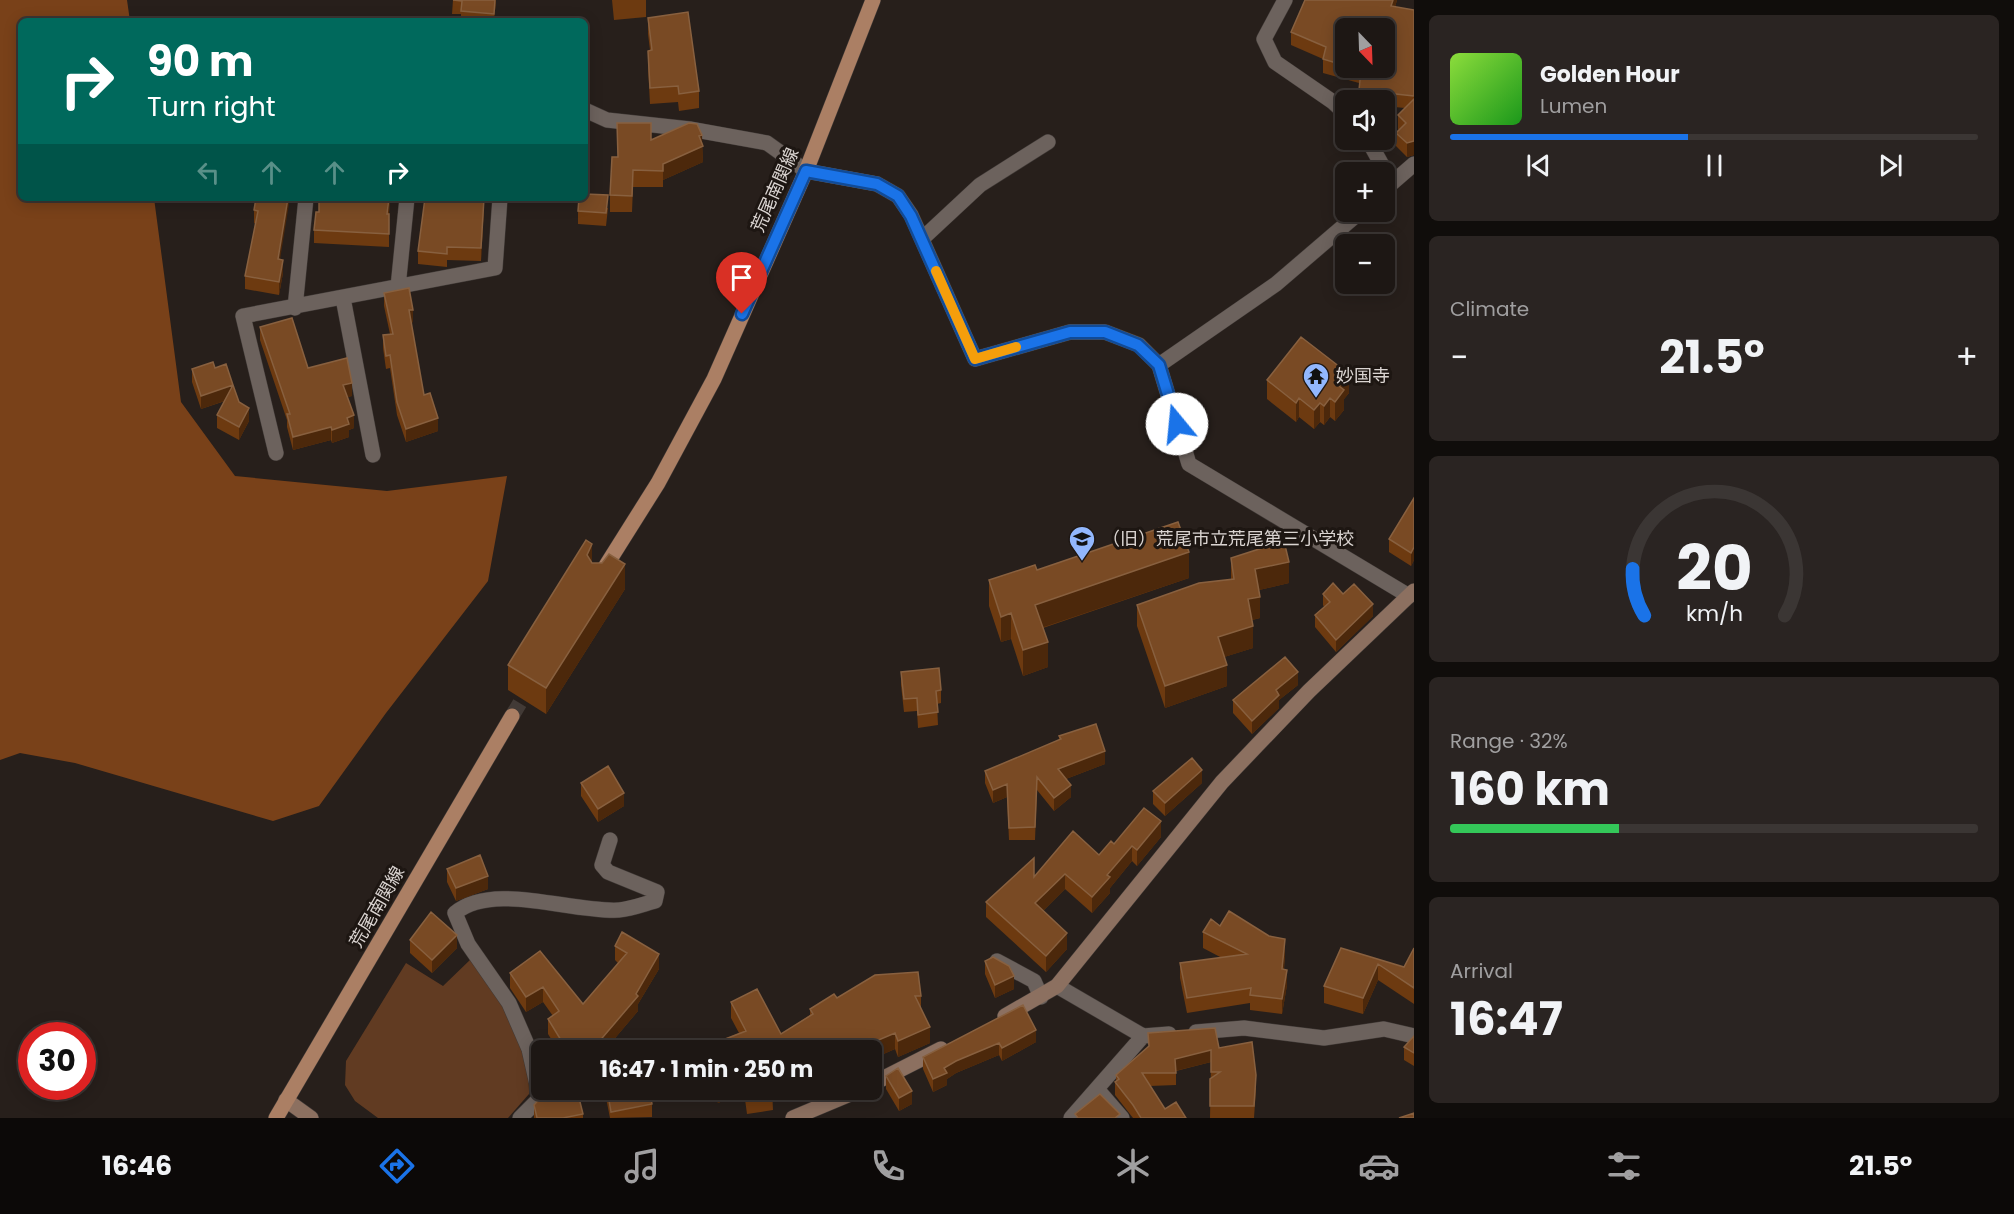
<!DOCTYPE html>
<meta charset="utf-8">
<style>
body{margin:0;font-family:Poppins,"Noto Sans JP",sans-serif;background:#2a2422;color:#f1f3f6;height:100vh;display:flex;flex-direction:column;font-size:22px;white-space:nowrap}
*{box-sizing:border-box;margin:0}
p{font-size:20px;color:#a09fa0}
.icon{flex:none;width:33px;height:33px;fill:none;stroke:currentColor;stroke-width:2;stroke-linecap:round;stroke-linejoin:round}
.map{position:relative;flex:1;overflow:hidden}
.sheet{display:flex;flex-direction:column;gap:15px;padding:15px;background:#100d0b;width:600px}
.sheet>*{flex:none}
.banner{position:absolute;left:18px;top:18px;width:570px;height:183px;border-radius:9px;box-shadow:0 3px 15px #0003,0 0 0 2px #3b3634;background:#00695c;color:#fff;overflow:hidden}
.needle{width:39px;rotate:157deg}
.tools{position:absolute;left:1335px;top:18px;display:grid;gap:12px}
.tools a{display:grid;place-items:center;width:60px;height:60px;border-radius:9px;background:#1d1714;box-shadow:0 3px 15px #0003,0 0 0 2px #3b3634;font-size:30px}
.speed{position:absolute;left:18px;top:1022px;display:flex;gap:12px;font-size:30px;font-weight:700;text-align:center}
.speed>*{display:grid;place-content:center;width:78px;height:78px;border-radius:50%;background:#1d1714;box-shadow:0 3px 15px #0003,0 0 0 2px #3b3634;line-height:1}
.speed .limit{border:9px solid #d22;background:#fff;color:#111}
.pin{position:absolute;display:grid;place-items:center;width:51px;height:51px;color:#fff;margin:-62px -26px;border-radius:50% 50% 50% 0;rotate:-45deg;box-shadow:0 0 6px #0007}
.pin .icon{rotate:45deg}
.me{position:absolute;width:66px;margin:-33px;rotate:343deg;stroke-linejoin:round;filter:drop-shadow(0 0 4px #0008)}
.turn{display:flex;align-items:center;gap:21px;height:126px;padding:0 30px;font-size:27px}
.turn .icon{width:78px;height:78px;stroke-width:2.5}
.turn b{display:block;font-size:42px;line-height:51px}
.lanes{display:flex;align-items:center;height:57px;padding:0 30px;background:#0003;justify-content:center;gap:30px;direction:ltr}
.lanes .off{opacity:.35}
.big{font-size:45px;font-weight:700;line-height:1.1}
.sheet .tile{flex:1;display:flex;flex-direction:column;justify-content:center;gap:9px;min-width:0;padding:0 21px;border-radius:9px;background:#2a2422}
.sheet .dial{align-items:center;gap:0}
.dial svg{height:156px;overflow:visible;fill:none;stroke:#3b3634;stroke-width:7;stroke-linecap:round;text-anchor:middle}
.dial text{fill:#f1f3f6;stroke:none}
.song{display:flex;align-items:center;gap:18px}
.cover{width:72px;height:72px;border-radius:9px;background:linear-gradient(135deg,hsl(90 70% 55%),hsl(120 70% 35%))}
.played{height:6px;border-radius:3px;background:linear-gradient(90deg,#1a73e8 45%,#3b3634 45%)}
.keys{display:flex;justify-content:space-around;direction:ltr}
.heat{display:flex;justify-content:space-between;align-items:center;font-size:33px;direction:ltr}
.charge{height:9px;border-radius:4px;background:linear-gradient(90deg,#34c759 32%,#3b3634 0)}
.trip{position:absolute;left:531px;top:1040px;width:351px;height:60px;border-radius:9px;background:#1d1714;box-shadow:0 3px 15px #0003,0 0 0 2px #3b3634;font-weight:700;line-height:60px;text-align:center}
.dock{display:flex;height:96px;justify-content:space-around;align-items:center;background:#0c0908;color:#a09fa0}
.dock .icon{width:42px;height:42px}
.dock .on{color:#1a73e8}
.dock b{font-size:27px;color:#f1f3f6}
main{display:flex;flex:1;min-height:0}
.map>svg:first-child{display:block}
.green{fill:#613b22}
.forest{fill:#794119}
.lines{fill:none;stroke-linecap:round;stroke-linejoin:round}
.primary-tunnel{stroke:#423a36;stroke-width:15;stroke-dasharray:15 8;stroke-linecap:butt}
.street-casing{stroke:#403a37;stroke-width:16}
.secondary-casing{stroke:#403a37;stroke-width:16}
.primary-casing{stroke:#403a37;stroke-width:16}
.street{stroke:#6c625d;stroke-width:15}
.secondary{stroke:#8c7060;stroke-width:15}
.primary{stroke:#ab7f64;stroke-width:15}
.wall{fill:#6d3a10;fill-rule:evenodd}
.shaded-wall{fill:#4c280b}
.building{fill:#794a24;stroke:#88603f;stroke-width:1.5}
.route-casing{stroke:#114b97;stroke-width:15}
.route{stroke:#1a73e8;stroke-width:10}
.slow{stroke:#f59e0b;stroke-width:10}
.labels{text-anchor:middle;stroke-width:6;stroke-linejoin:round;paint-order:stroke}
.street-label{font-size:18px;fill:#dad4d1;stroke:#1d1612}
.poi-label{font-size:18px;fill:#dad4d1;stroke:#1d1612;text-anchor:start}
</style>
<main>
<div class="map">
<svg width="1414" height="1118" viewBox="0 0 1414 1118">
<rect width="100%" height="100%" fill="#271f1b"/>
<path class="green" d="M471,959C501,1002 530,1039 529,1094L508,1118H378L355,1101L345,1085L346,1061L406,963L443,986Z"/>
<path class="forest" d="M0,0H127L130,21H21V198H154L181,402L235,476L387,491L507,476L488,581L386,713L319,806L273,821L75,763L20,753L0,760Z"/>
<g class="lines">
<path class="primary-tunnel" d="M512,716L532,683"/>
<g class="street-casing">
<path id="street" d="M1285,0L1264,39L1275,62L1333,102L1346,114
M585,110L607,120L690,129L767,143L806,171L877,184L898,196L911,215L975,359L1070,332H1105L1139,345L1159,365L1189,464L1409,596
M1368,140L1392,183
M1384,190L1414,164
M922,239L980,185L1048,142
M398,287L407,198
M343,298L373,455
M295,308L306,198
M1159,365L1276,284L1360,212
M276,453L243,316L495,268L500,198
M997,961L1034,981L1041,997
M1057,986L1143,1036L1169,1034
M1196,1032L1244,1028L1324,1038L1384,1029L1414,1036
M1097,1089L1122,1118
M520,1118L540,1098L529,1049L509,1003L468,944L455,913C493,881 572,913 619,910C631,909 644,904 655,901L657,892L608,872L602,865L610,840
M1071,1118L1143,1036"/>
</g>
<g class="secondary-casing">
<path id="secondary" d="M1005,1016L1057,986L1222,782L1309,691L1414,591
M872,1084L941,1049
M286,1100L311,1118
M793,1118L862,1089"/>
</g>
<g class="primary-casing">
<path id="primary" d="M602,572L658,483L714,379L806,171L873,0
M276,1118L512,716"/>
</g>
<use href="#street" class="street"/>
<use href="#secondary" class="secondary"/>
<use href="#primary" class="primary"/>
</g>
<path class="wall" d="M453,0H496L494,21H461V14H452Z
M612,0H646V17L614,20Z
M1304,0H1397L1395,7L1414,10V155L1407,157L1396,146V133L1399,130L1398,129V115L1405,108L1384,106V100H1359V83L1323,73V59L1291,45V32L1304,3ZM1346,28L1384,68H1346Z
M648,18L699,91V108L679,111L678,102L650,104L648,67V51L650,50L648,34Z
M651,140L702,144L703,162L663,180V187H633L632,212H610V195L618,157Z
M256,198L280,259L283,273L279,295L245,289V276L256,224L254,223V210Z
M319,198H390L389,214V247L314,243V230L319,212Z
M484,206L481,261L447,260V267L418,264V251Z
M608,208L606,226L578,224V211Z
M384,293L413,322L411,323L424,395L438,431L406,442L397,415L390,368L386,369L383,348V335L390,334L384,306Z
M260,327L308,368L352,396L347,397L354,428L349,430V437L332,443L331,440L293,450L287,427V420L260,340Z
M215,368L239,402L249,421L239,440L217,428V415L225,401L201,409L192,382V369Z
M1267,380L1349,393L1344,399V410L1335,421L1330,417L1324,425L1320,422L1314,429L1299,417L1296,422L1267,399Z
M1414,498V560L1411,566L1389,552V539Z
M592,544V563L625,589L546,714L508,690V665Z
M1231,558L1289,583L1259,590L1260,618L1252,620L1253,648L1224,657L1227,686L1165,708L1137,626V605L1231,580Z
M1037,570L1189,578L1043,628L1048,667L1023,676L1011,639L1001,642L989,606V580Z
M1323,594H1343L1373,616L1336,652L1315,627V615L1324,607L1323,605Z
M901,672L941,690V703L937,704L938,725L918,728L917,711L904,712L901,685Z
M1298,685L1279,700V708L1252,734L1233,713V700Z
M1059,736L1105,764L1066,779L1071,797L1054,811L1037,790L1035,840H1009L1007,797L993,803L985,783V771L1059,740Z
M581,783L624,806L598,822L581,796Z
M1202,783L1165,816L1153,804V791Z
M1161,837L1137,866L1132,861L1110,888V893L1092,913L1065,889L1043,911L1067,949L1046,972L986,917V902L1034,876L1099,855L1114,844Z
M447,869L488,889L456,901L447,882Z
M1220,926L1285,954L1284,970L1287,985L1282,1014L1250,1010V1003L1187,1013L1180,978V963L1222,958L1203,948V932Z
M410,940L457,948L432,973L410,953Z
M615,946L659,969L638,1004V1011L605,1050H558L548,1034V1019L553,1016L543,1002L526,1012L510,988V973L583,1004L618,963L615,960Z
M1341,948L1404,967L1414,948V1004L1378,980L1363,1014L1324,1003V986Z
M985,961L1014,989L995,998L985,974Z
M921,996V1009L930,1043L898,1057L895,1049L872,1059V1050H702V1048L739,1033L731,1018V1002L781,1034L810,1015V1009L837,998Z
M1023,1005L1036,1042L1002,1061L999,1055L956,1073L947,1079V1085L933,1092L923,1069V1057Z
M1414,1036V1066L1404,1060V1047Z
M1219,1048L1256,1088L1254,1118H1210L1211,1062L1176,1071V1085L1150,1086L1165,1109L1186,1118H1133L1115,1095V1082L1116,1081V1075Z
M886,1076L912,1104L899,1111L886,1089Z
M606,1089H649L652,1104V1117L610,1118L606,1098Z
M712,1089H772L773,1110L747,1114L744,1092L718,1103Z
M808,1089H830L814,1099Z
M534,1105L583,1114V1118H534Z"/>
<path class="shaded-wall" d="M495,0H496L494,21V14Z
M1393,0H1397L1391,20V6Z
M702,135L703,162L663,180V187V164L699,136Z
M1414,141V155L1407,157V143Z
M288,198H290L278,272V259Z
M389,198H390L387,227V214Z
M484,198V206L481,261V248Z
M283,260V273L279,295V282Z
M409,310H413V322L409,323Z
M1349,374V393L1344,399V410L1335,421V402L1339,386Z
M352,383V396L343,398V385Z
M233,385V398L201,409V396Z
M1299,398V417L1296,422V403Z
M1330,398V417L1324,425V406Z
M1320,403V422L1314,429V410Z
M249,408V421L239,440V427Z
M354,415V428L349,430V437L332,443V430L347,418Z
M438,418V431L406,442V429Z
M331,427V440L293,450V437Z
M592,544V569L587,555Z
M1414,547V560L1411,566V553Z
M1189,552V578L1035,630V605Z
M1289,562V583L1255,591V569Z
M625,564V589L546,714V688Z
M1260,597V618L1248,621V599Z
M1373,604V616L1336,652V640Z
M1011,613V639L1001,642V617Z
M1253,626V648L1218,659V637Z
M1048,642V667L1023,676V650Z
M1227,665V686L1165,708V686Z
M1298,672V685L1279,700V708L1252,734V721L1276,690Z
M1105,751V764L1058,782V769Z
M1202,770V783L1165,816V803Z
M1007,784V797L993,803V790Z
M1071,785V797L1054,811V798Z
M624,793V806L598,822V809Z
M1161,821V837L1137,866V850Z
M1132,846V861L1110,888V893L1092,913V897L1107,875Z
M1065,874V889L1035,919V903Z
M488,876V889L456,901V888Z
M1067,933V949L1046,972V956Z
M457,935V948L432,973V960Z
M1285,939V954L1282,985V969Z
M659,954V969L638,1004V1011L605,1050H593L636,994Z
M1378,964V980L1363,1014V998Z
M1287,970V985L1282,1014V999Z
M1014,976V989L995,998V985Z
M543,987V1002L526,1012V997Z
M930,1027V1043L898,1057V1041Z
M1036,1030V1042L1002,1061V1048Z
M895,1033V1049L872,1059V1050H855Z
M999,1043V1055L956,1073L947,1079V1085L933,1092V1079L944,1068L956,1061Z
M1211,1050V1062L1175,1071V1059Z
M718,1089H744V1092L718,1103Z
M814,1089H830L814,1099Z
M912,1091V1104L899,1111V1098Z"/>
<path class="building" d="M453,0H495L494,14L461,11L462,1Z
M1305,0H1393L1391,6L1414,10V96L1359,90L1361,70L1352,68H1384V28H1346V66L1323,59L1326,47L1291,32Z
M688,12L699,91L679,94L678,86L650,88L648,51L652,50L648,18Z
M1414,99V141L1407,143L1396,133L1406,123L1398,115Z
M617,123H651V140L689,123L697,124L702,135L699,136L703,146L663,164V171L633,170L632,196L610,195L612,157H618Z
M585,194L608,195L606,213L578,211L579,198H585Z
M256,198H288L278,259L283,260L279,282L245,276L258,211L254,210Z
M319,198H389L387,214H389V234L314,230L316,212H319Z
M425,198H484L481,248L447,247V254L418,251Z
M409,288L413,310H409L424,395L430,393L438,418L406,429L397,402L390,355L386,356L383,335L393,334L384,293Z
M292,318L308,368L347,358L352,383L343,385L354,415L347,418L349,424L332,430L331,427L293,437L287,414H290L260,327Z
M1301,337L1349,374L1339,386L1344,390L1335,402L1330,398L1324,406L1320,403L1314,410L1299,398L1296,403L1267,380Z
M213,362L215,368L226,364L233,385L201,396L192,369Z
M233,385L239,402L249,408L239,427L217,415Z
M1414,498V547L1411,553L1389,539Z
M1178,522L1189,552L1035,605L1048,642L1023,650L1011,613L1001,617L989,580L1035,565L1037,570Z
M586,540L592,544L587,555L592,563H602L609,554L625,564L546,688L508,665Z
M1284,541L1289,562L1255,569L1260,597L1248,599L1253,626L1218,637L1227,665L1165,686L1137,605L1199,583L1234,579L1231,558Z
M1333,583L1343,594L1354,584L1373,604L1336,640L1315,615L1330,602L1323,594Z
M1285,657L1298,672L1276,690L1279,695L1252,721L1233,700Z
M939,668L941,690L936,691L938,712L918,715L917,698L904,699L901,672Z
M1096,724L1105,751L1058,769L1071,785L1054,798L1037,777L1035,827L1009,828L1007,784L993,790L985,771L1061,739L1059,736Z
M1192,758L1202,770L1165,803L1153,791Z
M608,766L624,793L598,809L581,783Z
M1144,808L1161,821L1137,850L1132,846L1107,875L1110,877L1092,897L1065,874L1035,903L1067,933L1046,956L986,902L1034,858V877L1073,831L1099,855L1111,841L1114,844Z
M480,855L488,876L456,888L447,869Z
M1229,911L1269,936L1285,939L1282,969L1287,970L1282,999L1250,995L1251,988L1187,998L1180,963L1247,954L1203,932L1211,919L1220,926Z
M431,912L457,935L432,960L410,940Z
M622,932L659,954L636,994L638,996L597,1044L599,1047L593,1050H567L548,1019L559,1011L543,987L526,997L510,973L540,951L583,1004L627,953L615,946Z
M1341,948L1404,967L1414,948V988L1378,964L1363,998L1324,986Z
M993,957L1009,966L1014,976L995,985L985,961Z
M918,972L921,996H915L930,1027L898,1041L895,1033L855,1050H703L702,1048L746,1031L731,1002L757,989L781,1034L813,1014L810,1009L834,994L837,998L875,975Z
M1023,1005L1036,1030L1002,1048L999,1043L956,1061L944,1068L947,1073L933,1079L923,1057Z
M1215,1028L1219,1048L1252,1042L1256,1075L1254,1106H1210V1079L1220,1072H1211V1050L1175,1059L1176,1073H1142L1165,1109L1176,1102L1186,1118H1141L1133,1105L1115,1082L1119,1079L1116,1075L1149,1046L1148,1033Z
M1414,1036V1053L1404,1047Z
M898,1068L912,1091L899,1098L886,1076Z
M607,1089H649L652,1104L611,1112Z
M746,1089H772L773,1094L747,1098Z
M577,1090L583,1114L563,1118H537L534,1105L541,1097Z
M1100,1094L1120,1114L1115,1118H1078L1075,1114Z
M1414,1113V1118H1399Z"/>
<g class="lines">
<g class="route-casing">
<path id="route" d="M742,314L806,171L877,184L898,196L911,216L975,359L1070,332H1105L1138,345L1159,365L1177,424"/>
</g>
<use href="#route" class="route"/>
<path class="slow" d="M936,271L975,359L1016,347"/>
</g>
<defs>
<g id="temple-pin" transform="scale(1.35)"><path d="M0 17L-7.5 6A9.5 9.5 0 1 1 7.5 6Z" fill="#92b7fd" stroke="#1d1612"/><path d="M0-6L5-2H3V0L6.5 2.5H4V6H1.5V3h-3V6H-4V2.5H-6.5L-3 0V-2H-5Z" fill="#111"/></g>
<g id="school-pin" transform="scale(1.35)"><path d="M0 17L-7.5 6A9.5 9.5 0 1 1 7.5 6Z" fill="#92b7fd" stroke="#1d1612"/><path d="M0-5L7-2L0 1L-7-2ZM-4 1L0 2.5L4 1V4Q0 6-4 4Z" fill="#111"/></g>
</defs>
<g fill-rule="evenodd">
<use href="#temple-pin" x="1316" y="376"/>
<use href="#school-pin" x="1082" y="539"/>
</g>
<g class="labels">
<g class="street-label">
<text transform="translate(775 190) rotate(-66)" y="6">荒尾南関線</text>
<text transform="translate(377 907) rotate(-60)" y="6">荒尾南関線</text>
</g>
<g class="poi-label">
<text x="1336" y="382">妙国寺</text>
<text x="1102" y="545">（旧）荒尾市立荒尾第三小学校</text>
</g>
</g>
</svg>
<div class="tools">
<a><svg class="needle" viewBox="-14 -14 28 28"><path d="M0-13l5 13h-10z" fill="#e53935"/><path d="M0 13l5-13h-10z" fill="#a09fa0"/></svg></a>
<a><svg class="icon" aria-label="sound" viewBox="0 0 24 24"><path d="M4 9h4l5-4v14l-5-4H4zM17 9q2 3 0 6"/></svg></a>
<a>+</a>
<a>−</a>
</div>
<div class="speed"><div class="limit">30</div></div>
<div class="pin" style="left:742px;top:314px;background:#d93025"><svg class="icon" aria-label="arrive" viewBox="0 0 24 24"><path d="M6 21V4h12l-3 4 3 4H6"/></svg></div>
<svg class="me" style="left:1177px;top:424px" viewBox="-20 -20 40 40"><circle r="19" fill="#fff"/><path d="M0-13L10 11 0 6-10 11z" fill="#1a73e8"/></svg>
<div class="trip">16:47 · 1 min · 250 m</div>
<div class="banner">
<div class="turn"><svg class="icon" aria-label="right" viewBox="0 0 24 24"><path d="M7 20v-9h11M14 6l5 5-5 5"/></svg><div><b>90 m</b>Turn right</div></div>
<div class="lanes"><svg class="icon off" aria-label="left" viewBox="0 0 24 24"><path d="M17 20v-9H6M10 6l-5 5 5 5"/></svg><svg class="icon off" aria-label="ahead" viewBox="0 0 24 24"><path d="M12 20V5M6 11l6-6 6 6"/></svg><svg class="icon off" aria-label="ahead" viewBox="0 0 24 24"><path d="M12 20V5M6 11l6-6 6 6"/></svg><svg class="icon" aria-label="right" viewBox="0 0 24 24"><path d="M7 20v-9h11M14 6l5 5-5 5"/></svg></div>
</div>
</div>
<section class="sheet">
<div class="tile">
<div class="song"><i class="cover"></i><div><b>Golden Hour</b><p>Lumen</p></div></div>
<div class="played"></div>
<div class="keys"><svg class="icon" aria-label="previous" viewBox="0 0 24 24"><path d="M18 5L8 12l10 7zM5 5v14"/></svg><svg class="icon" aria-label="pause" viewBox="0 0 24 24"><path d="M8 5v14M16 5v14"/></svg><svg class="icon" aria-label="next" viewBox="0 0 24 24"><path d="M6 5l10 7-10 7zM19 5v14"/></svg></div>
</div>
<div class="tile"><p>Climate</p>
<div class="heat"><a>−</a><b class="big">21.5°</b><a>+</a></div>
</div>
<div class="tile dial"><svg viewBox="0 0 100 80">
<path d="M14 69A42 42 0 1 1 86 69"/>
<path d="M14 69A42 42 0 0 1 8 45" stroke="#1a73e8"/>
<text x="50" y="56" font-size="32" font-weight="700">20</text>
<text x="50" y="72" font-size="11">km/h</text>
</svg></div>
<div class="tile"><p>Range · 32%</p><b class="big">160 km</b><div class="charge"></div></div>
<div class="tile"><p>Arrival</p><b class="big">16:47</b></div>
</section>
</main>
<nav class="dock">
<b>16:46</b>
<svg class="icon on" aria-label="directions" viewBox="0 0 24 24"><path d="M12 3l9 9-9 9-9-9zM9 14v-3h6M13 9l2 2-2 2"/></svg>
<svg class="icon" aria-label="music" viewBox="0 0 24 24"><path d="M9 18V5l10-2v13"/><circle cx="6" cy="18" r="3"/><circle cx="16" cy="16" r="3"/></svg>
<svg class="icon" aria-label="phone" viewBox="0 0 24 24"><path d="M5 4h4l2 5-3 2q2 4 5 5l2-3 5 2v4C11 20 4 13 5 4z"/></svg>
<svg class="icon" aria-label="climate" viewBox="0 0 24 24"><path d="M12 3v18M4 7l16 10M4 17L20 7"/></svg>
<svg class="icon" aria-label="car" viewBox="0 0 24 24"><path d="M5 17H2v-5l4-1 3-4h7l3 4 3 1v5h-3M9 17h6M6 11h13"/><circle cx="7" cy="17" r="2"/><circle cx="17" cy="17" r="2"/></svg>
<svg class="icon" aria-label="filters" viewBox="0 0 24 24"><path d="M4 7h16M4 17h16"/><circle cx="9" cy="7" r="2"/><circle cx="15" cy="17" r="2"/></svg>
<b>21.5°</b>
</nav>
